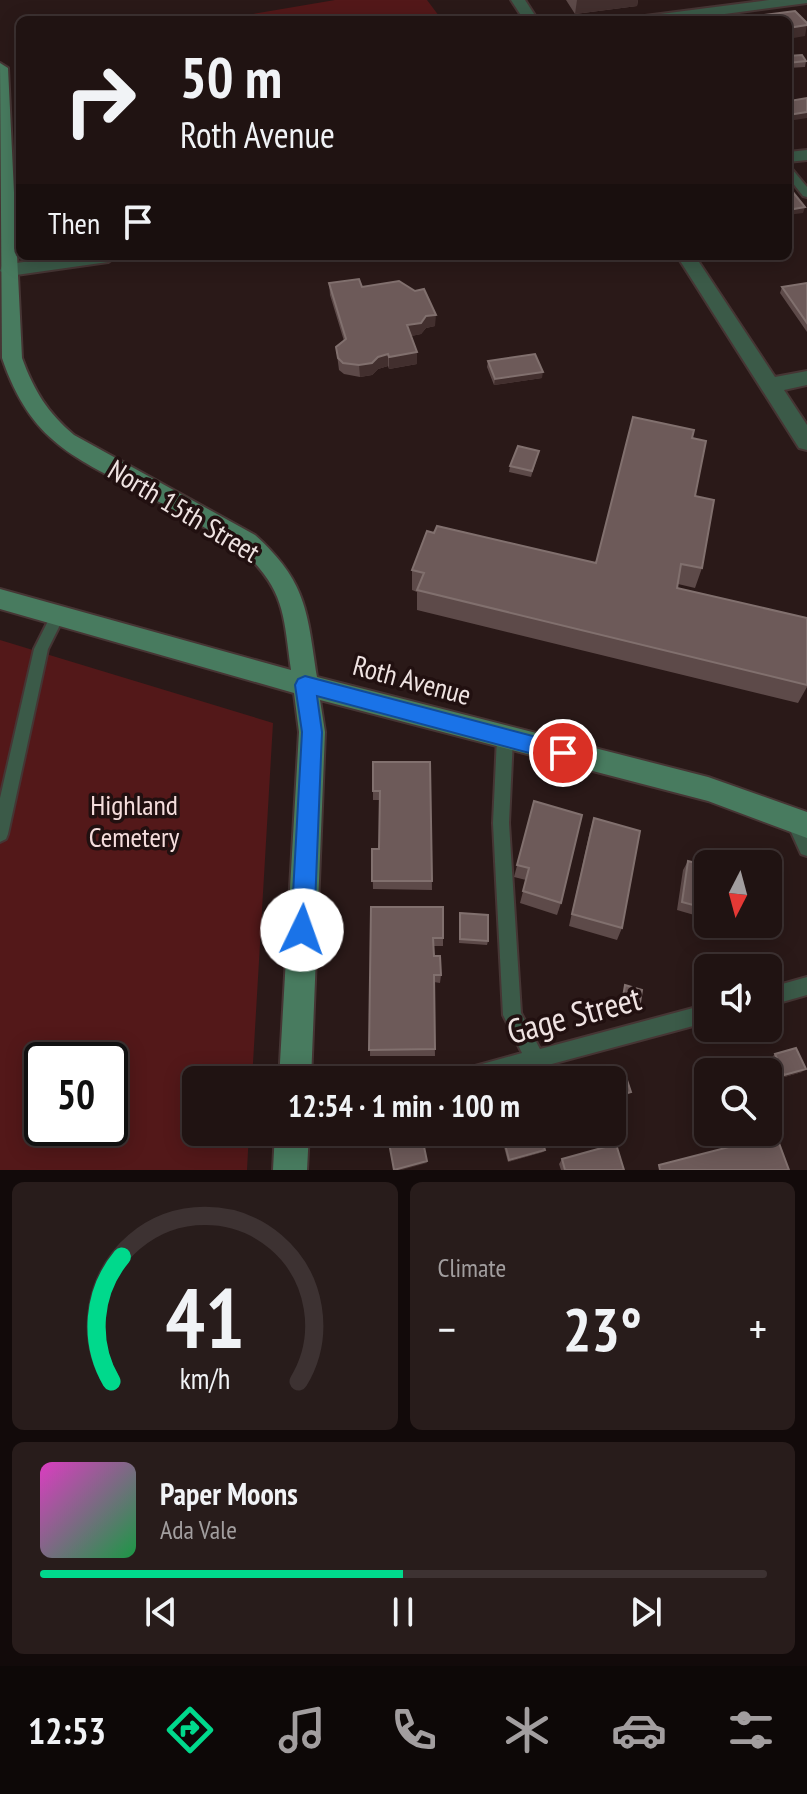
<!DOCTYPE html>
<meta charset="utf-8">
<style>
body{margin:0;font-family:"PT Sans Narrow",sans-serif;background:#281c1b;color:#f1f3f6;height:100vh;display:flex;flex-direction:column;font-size:30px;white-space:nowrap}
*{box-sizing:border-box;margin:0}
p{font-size:26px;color:#a29e9f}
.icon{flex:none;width:44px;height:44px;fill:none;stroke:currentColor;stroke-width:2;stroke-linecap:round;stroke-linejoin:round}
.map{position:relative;height:1170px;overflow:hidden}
.details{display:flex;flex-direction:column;gap:12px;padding:12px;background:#120a0a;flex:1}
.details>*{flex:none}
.hud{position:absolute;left:16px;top:16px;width:776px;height:244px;border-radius:12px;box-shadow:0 4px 20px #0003,0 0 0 2px #3d3232;background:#201312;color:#f1f3f6;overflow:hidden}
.needle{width:52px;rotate:186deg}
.fabs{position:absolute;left:694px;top:850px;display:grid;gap:16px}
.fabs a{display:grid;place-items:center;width:88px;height:88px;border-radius:12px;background:#201312;box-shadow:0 4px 20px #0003,0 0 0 2px #3d3232;font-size:40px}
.speed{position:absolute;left:24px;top:1042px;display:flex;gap:16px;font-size:40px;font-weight:700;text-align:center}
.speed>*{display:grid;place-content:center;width:104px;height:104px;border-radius:50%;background:#201312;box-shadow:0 4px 20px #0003,0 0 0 2px #3d3232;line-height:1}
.speed .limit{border:4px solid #111;border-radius:12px;background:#fff;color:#111}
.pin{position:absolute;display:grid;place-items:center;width:68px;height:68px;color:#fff;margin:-34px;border:4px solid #fff;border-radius:50%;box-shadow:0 2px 8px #0007}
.me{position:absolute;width:88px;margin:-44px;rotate:3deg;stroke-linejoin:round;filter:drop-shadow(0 0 6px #0008)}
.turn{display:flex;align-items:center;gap:28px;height:168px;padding:0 32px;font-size:36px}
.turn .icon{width:104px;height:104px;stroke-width:2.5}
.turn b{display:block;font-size:56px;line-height:68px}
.then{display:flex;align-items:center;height:76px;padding:0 32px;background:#0003;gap:16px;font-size:30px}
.big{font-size:60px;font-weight:700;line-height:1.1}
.details .card{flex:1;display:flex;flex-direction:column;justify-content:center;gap:12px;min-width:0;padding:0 28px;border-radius:12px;background:#281c1b}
.details .dial{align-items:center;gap:0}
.dial svg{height:208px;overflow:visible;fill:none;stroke:#3d3232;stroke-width:7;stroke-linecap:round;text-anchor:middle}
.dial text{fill:#f1f3f6;stroke:none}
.song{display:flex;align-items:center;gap:24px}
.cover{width:96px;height:96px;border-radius:12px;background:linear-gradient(135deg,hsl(310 70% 55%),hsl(140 70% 35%))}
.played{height:8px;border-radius:4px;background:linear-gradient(90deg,#00d98c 50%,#3d3232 50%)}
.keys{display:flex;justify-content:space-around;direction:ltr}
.heat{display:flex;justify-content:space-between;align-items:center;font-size:44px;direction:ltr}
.details .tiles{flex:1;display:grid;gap:12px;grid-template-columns:1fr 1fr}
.card:last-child{grid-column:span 2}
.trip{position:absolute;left:182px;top:1066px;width:444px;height:80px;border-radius:12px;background:#201312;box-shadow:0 4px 20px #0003,0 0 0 2px #3d3232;font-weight:700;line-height:80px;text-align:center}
.menu{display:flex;height:128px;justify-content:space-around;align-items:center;background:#0d0807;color:#a29e9f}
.menu .icon{width:56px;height:56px}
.menu .on{color:#00d98c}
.menu b{font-size:36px;color:#f1f3f6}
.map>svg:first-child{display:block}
.green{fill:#531819;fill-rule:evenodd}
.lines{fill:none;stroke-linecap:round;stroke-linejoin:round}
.service-casing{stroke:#463534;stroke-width:4}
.minor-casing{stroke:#463534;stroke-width:4}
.secondary-casing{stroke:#463534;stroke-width:4}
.service{fill:#3b5a48;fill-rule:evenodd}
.minor{fill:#3b5a48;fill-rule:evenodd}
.secondary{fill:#487b5f;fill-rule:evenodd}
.wall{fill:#5d4a49}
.shaded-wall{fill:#422f2e}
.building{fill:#6d5a59;stroke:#81706e;stroke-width:2}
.route{fill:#1a73e8;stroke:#114b97;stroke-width:2}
.labels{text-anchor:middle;stroke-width:7;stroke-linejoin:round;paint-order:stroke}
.street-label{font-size:28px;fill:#efe3e2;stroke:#211010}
.park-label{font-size:28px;fill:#f5dddc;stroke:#211010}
.near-street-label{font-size:34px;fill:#efe3e2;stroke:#211010}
</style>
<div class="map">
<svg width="807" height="1170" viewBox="0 0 807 1170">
<rect width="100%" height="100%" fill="#2a1918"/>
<path class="green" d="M335,0H427L442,20H127L247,15Z
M0,640L273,723L252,1080H196V1132H249L247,1170H0ZM42,1060H110V1128H42Z"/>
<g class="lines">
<g class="service-casing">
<path id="service" d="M788,168L792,169L807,187V197L803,196L788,177Z
M58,609L63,611L65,615L48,649L8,834L6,839L0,842V798L34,649L53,611Z
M505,731L510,733L513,738L509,823L521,1013L540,1049L708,1004V1022L492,1080H448L450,1073L457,1071L522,1053L503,1015L493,823L497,738L500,733Z
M794,813L800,816L807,830V856L801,854L786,821L788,816Z
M807,977V995L768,1006V988Z"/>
</g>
<g class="minor-casing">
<path id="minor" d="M511,0H525L538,20H524Z
M769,0H807V3L680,20H638L645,16Z
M807,150V160L788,162V152Z
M67,256H117L108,262L9,276L0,271L2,266L9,264Z
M677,256H695L775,377L807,371V385L784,390L807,425V450L799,448Z"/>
</g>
<g class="secondary-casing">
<path id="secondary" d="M0,63L8,68L22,358C34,391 48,413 74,435L255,535C307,582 307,611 317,677L708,777L807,812V838L708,801L320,700L325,732L311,1080H279L299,732L294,693L0,609V589L291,670C283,611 285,590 239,547C208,530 179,512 148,496C74,457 31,443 2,358Z
M275,1132H309L307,1170H273Z"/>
</g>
<use href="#service" class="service"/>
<use href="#minor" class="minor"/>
<use href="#secondary" class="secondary"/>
</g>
<path class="wall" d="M566,0H638L637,6L575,14Z
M788,56L806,61L805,67L788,68Z
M329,283L362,287L435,326L426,328L421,334L411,336L417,352V364L389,369L388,366L378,369L372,375L360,377L344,374L339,370L336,347L344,341L330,295Z
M807,283V332L780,293L782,287Z
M488,361L542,378L494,385L487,367Z
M692,438L695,496L702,568L695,588L678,584L677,588L807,618V687L798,703L417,610V592L412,590V570L596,563Z
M539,451L531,477L509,472L510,466Z
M430,762L432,890L373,889L372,849H379L380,800H373V791Z
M534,801L561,903L557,915L520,903L526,880L514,877Z
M594,818L622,928L617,940L569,926L590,831Z
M688,861L708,866V919L677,910L683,870Z
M371,907L443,938V946H433L434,956L441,975L440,983L434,982L435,1056H370Z
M460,913L488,941L487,945L459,943Z
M727,924H746L743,928Z
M625,985L639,1009L637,1012L620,1007Z
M775,1054L802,1072L781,1078L772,1057Z
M500,1132H540L545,1150L543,1152L508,1162Z
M562,1159L624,1170H561L559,1164Z"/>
<path class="shaded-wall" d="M577,0H638L637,6L575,14Z
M807,25L805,36L788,39V28Z
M807,112V118L788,121V115Z
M805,207L803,213L788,215V210Z
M436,315L435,326L426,328L421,334L407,337V325L426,316Z
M417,352V364L389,369V357Z
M388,354V366L378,369L372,375L360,377L359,365L378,357Z
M543,372L542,378L494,385L495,379Z
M806,1069L802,1072L781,1078L784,1075Z
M631,1092L629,1094L612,1099V1097Z
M545,1150L543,1152L508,1162L509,1160Z
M427,1161V1163L402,1170H394Z"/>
<path class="building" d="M795,11L807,23V25L788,28V20H761L757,16Z
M737,17L740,20H712Z
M802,55L806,61L788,63V56Z
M807,98V112L788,115V99L790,101Z
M788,186L805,207L788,210Z
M359,279L362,287L399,281L415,291L424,289L436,315L426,316L421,323L407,325L417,352L389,357L388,354L378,357L372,363L359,365L343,363L338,358L336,347L346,339L329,283Z
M807,283V323L782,287Z
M535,354L543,372L495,379L488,361Z
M633,417L694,430L692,438L706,441L695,496L714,500L702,568L681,564L677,588L807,618V685L417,590L424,573L412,570L427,531L434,533L437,526L596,563Z
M518,446L539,451L532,471L510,466Z
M373,762H430L432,881H372V849H379L380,791H373Z
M534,801L582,815L561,903L523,891L529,868L517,865Z
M594,818L640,831L622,928L572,914Z
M688,861L708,866V909L682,902Z
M371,907H443V938H433L434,956H440L441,975H434L435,1049L369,1050Z
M460,913L488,915V941L460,939Z
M625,985L642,990L639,1009L622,1003Z
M796,1048L806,1069L784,1075L775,1054Z
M624,1071L631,1092L612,1097V1080H603L602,1078Z
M387,1132H421L427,1161L394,1170Z
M502,1132H540L545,1150L509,1160Z
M776,1135L789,1170H660L659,1165Z
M616,1144L624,1170H565L562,1159Z"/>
<path class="route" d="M305,676L563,744L570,746L573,753L570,759L563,762L317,696L322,732L314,930L310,937L302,941L294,937L291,930L302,732L295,685L298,679Z"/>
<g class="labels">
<g class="street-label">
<text transform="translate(184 511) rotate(31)" y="10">North 15th Street</text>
<text transform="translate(412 680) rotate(15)" y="10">Roth Avenue</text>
</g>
<g class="park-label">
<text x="134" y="815">Highland<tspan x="134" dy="32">Cemetery</tspan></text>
</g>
<g class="near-street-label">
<text transform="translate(574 1015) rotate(-15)" y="12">Gage Street</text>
</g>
</g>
</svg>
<div class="fabs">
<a><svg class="needle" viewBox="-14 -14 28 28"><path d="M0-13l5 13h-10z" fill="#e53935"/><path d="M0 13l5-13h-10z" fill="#a29e9f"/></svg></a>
<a><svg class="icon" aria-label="sound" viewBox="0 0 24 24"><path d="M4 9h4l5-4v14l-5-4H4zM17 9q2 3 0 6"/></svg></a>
<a><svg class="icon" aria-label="search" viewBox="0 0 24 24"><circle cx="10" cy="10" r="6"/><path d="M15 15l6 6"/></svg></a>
</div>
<div class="speed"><div class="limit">50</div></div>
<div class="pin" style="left:563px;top:753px;background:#d93025"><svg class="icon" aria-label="arrive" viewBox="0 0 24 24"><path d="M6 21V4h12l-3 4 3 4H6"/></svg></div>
<svg class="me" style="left:302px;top:930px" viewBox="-20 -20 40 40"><circle r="19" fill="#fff"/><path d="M0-13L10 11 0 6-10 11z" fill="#1a73e8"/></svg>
<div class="trip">12:54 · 1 min · 100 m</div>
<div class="hud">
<div class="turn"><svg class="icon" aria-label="right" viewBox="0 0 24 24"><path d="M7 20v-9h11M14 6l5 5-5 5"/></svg><div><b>50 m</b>Roth Avenue</div></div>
<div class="then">Then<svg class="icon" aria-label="arrive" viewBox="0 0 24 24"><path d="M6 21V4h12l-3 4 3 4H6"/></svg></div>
</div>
</div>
<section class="details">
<div class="tiles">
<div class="card dial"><svg viewBox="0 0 100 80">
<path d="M14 69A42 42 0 1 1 86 69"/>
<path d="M14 69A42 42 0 0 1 18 21" stroke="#00d98c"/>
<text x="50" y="56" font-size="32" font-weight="700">41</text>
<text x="50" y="72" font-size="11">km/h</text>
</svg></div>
<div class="card"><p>Climate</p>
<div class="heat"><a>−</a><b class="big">23°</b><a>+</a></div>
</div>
<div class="card">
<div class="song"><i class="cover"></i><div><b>Paper Moons</b><p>Ada Vale</p></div></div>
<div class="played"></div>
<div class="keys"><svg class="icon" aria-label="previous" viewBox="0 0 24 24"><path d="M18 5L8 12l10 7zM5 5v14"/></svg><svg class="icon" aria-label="pause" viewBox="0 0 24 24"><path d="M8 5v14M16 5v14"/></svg><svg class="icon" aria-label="next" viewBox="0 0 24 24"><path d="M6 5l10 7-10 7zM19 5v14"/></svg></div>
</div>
</div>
</section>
<nav class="menu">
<b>12:53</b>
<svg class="icon on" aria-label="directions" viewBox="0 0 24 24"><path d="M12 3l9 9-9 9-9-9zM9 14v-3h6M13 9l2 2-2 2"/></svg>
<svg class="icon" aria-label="music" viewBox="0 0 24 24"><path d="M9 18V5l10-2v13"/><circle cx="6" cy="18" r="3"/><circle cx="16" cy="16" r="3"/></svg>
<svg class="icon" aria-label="phone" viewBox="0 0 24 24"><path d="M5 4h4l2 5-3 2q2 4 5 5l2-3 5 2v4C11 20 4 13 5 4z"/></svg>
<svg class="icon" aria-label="climate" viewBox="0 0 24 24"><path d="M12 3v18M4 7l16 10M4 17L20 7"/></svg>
<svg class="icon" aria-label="car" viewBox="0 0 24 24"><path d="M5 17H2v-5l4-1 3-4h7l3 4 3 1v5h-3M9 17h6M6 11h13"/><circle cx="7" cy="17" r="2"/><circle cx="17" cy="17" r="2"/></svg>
<svg class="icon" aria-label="filters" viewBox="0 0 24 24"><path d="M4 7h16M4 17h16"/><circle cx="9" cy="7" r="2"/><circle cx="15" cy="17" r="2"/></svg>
</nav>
